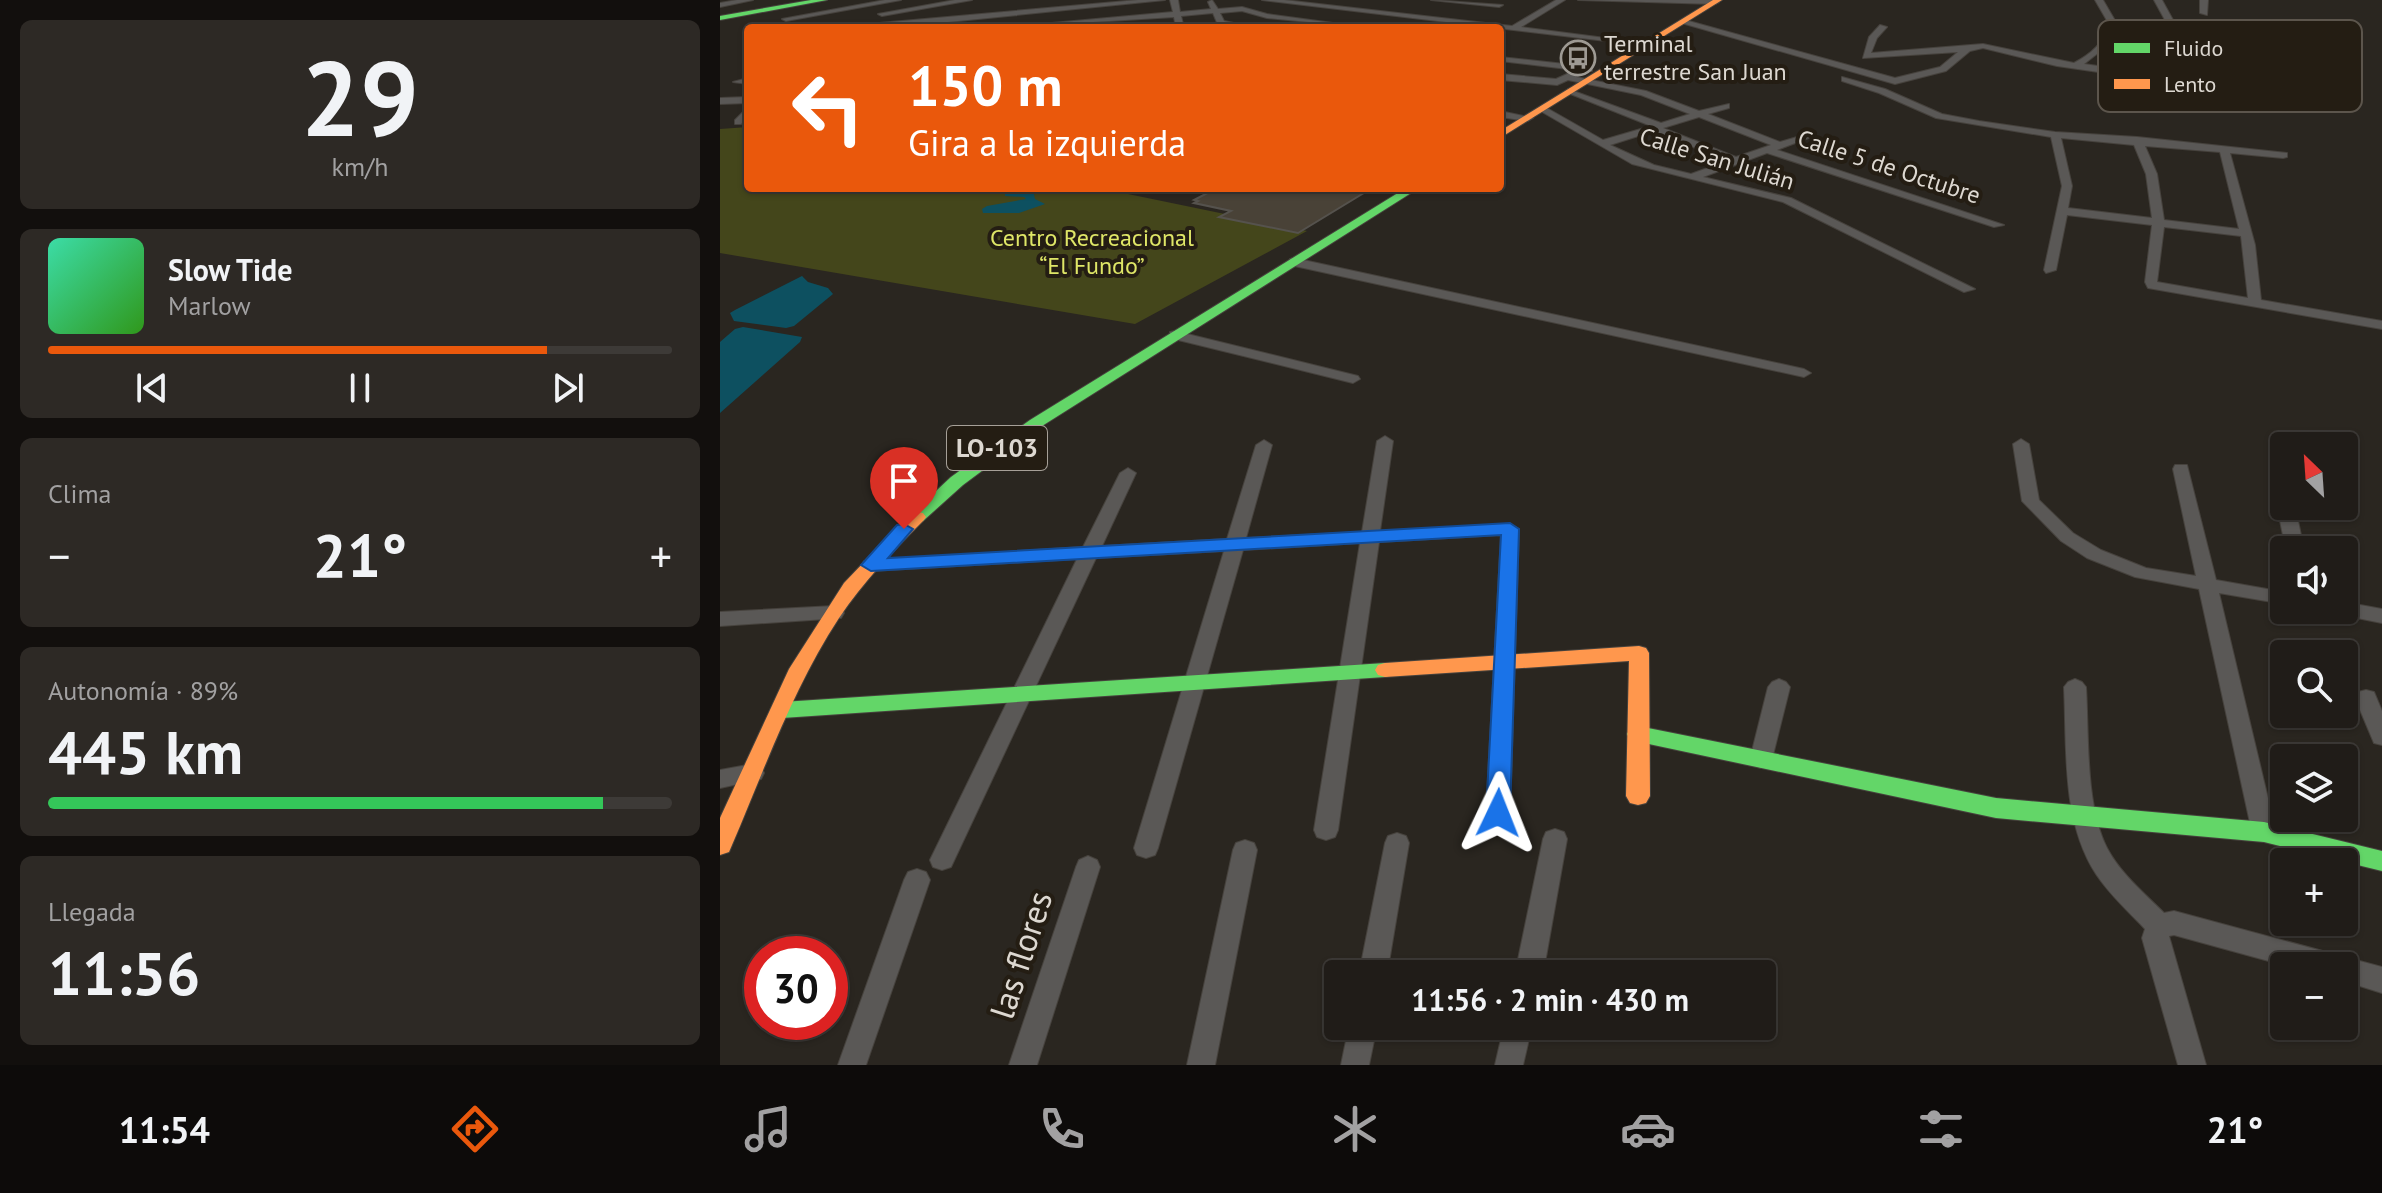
<!DOCTYPE html>
<html lang="es">
<meta charset="utf-8">
<style>
body{margin:0;font-family:"PT Sans",sans-serif;background:#2d2925;color:#f1f3f6;height:100vh;display:flex;flex-direction:column;font-size:30px;white-space:nowrap}
*{box-sizing:border-box;margin:0}
p{font-size:26px;color:#a2a1a2}
.icon{flex:none;width:44px;height:44px;fill:none;stroke:currentColor;stroke-width:2;stroke-linecap:round;stroke-linejoin:round}
.map{position:relative;flex:1;overflow:hidden}
.details{display:flex;flex-direction:column;gap:20px;padding:20px;background:#120f0d;width:720px}
.details>*{flex:none}
.banner{position:absolute;left:24px;top:24px;width:760px;height:168px;border-radius:8px;box-shadow:0 2px 6px #0004,0 0 0 2px #3d3a37;background:#ea580c;color:#fff;overflow:hidden}
.needle{width:52px;rotate:335deg}
.tools{position:absolute;left:1550px;top:432px;display:grid;gap:16px}
.tools a{display:grid;place-items:center;width:88px;height:88px;border-radius:8px;background:#201c18;box-shadow:0 2px 6px #0004,0 0 0 2px #3d3a37;font-size:40px}
.speed{position:absolute;left:24px;top:936px;display:flex;gap:16px;font-size:40px;font-weight:700;text-align:center}
.speed>*{display:grid;place-content:center;width:104px;height:104px;border-radius:50%;background:#201c18;box-shadow:0 2px 6px #0004,0 0 0 2px #3d3a37;line-height:1}
.speed .limit{border:12px solid #d22;background:#fff;color:#111}
.pin{position:absolute;display:grid;place-items:center;width:68px;height:68px;color:#fff;margin:-82px -34px;border-radius:50% 50% 50% 0;rotate:-45deg;box-shadow:0 0 8px #0007}
.pin .icon{rotate:45deg}
.me{position:absolute;width:88px;margin:-44px;rotate:2deg;stroke-linejoin:round;filter:drop-shadow(0 0 6px #0008)}
.turn{display:flex;align-items:center;gap:28px;height:168px;padding:0 32px;font-size:36px}
.turn .icon{width:104px;height:104px;stroke-width:2.5}
.turn b{display:block;font-size:56px;line-height:68px}
.big{font-size:60px;font-weight:700;line-height:1.1}
.details .card{flex:1;display:flex;flex-direction:column;justify-content:center;gap:12px;min-width:0;padding:0 28px;border-radius:12px;background:#2d2925}
.details .dial{align-items:center;gap:0}
.dial b{font-size:104px;line-height:1}
.song{display:flex;align-items:center;gap:24px}
.cover{width:96px;height:96px;border-radius:12px;background:linear-gradient(135deg,hsl(160 70% 55%),hsl(110 70% 35%))}
.played{height:8px;border-radius:4px;background:linear-gradient(90deg,#ea580c 80%,#3d3a37 80%)}
.keys{display:flex;justify-content:space-around;direction:ltr}
.heat{display:flex;justify-content:space-between;align-items:center;font-size:44px;direction:ltr}
.charge{height:12px;border-radius:6px;background:linear-gradient(90deg,#34c759 89%,#3d3a37 0)}
.trip{position:absolute;left:604px;top:960px;width:452px;height:80px;border-radius:8px;background:#201c18;box-shadow:0 2px 6px #0004,0 0 0 2px #3d3a37;font-weight:700;line-height:80px;text-align:center}
.tabs{display:flex;height:128px;justify-content:space-around;align-items:center;background:#0d0b0a;color:#a2a1a2}
.tabs .icon{width:56px;height:56px}
.tabs .on{color:#ea580c}
.tabs b{font-size:36px;color:#f1f3f6}
main{display:flex;flex:1;min-height:0}
.map>svg:first-child{display:block}
.green{fill:#44461b}
.water{fill:#0d5060}
.building{fill:#494237;stroke:#55524d;stroke-width:2}
.lines{fill:none;stroke-linecap:round;stroke-linejoin:round}
.street-casing{stroke:#46423d;stroke-width:2}
.fast-casing{stroke:#46423d;stroke-width:2}
.slow-casing{stroke:#46423d;stroke-width:2}
.street{fill:#5a5856;fill-rule:evenodd}
.fast{fill:#63d668;fill-rule:evenodd}
.slow{fill:#ff974d;fill-rule:evenodd}
.route{fill:#1a73e8;stroke:#114b97;stroke-width:2}
.labels{text-anchor:middle;stroke-width:8;stroke-linejoin:round;paint-order:stroke}
.far-poi-label{font-size:24px;fill:#ddd8d1;stroke:#241d13;text-anchor:start}
.far-street-label{font-size:24px;fill:#ddd8d1;stroke:#241d13}
.far-park-label{font-size:24px;fill:#dfe667;stroke:#241d13}
.shield{fill:#241d13;stroke:#a6a098;stroke-width:2}
.shield-label{font-size:26px;font-weight:bold;fill:#ddd8d1}
.near-street-label{font-size:34px;fill:#ddd8d1;stroke:#241d13}
.key{fill:#241d13;stroke:#5c554c;stroke-width:2}
.key-label{font-size:22px;fill:#ddd8d1}
</style>
<main>
<section class="details">
<div class="card dial"><b>29</b><p>km/h</p></div>
<div class="card">
<div class="song"><i class="cover"></i><div><b>Slow Tide</b><p>Marlow</p></div></div>
<div class="played"></div>
<div class="keys"><svg class="icon" aria-label="previous" viewBox="0 0 24 24"><path d="M18 5L8 12l10 7zM5 5v14"/></svg><svg class="icon" aria-label="pause" viewBox="0 0 24 24"><path d="M8 5v14M16 5v14"/></svg><svg class="icon" aria-label="next" viewBox="0 0 24 24"><path d="M6 5l10 7-10 7zM19 5v14"/></svg></div>
</div>
<div class="card"><p>Clima</p>
<div class="heat"><a>−</a><b class="big">21°</b><a>+</a></div>
</div>
<div class="card"><p>Autonomía · 89%</p><b class="big">445 km</b><div class="charge"></div></div>
<div class="card"><p>Llegada</p><b class="big">11:56</b></div>
</section>
<div class="map">
<svg width="1662" height="1065" viewBox="0 0 1662 1065">
<rect width="100%" height="100%" fill="#2a2620"/>
<path class="green" d="M28,127V188H379L587,231L415,324L0,253V129Z"/>
<path class="water" d="M297,190H313L315,199L325,204L299,213H263L262,209L267,206L306,199L304,197L285,196V193Z
M82,276L88,282L108,288L113,294L74,326L66,328L14,321L10,313L15,310Z
M23,327L82,337L80,342L0,413V342L15,329Z"/>
<path class="building" d="M497,188H652L578,233L499,217L511,211L474,203L478,201L474,200Z"/>
<g class="lines">
<g class="street-casing">
<path id="street" d="M17,0H33L0,7V3Z
M165,0H181L66,21L62,19Z
M235,0H252L162,16L158,14Z
M418,0H445L218,23L114,27Z
M450,0H458L460,12L491,9L488,2L492,0L498,9L522,7L547,14L650,28L547,18L522,11L500,13L504,21L538,28L498,25L493,13L461,16L464,28H456L454,17L276,28L453,12Z
M542,0H564L792,26L836,0H845L801,27L932,44L928,46Z
M711,0L783,5L779,7Z
M858,0H995L999,2L995,4Z
M1375,0H1383L1397,24L1387,46L1364,64L1433,74L1440,70L1451,31L1434,0H1442L1459,31L1447,73L1434,80L1337,66L1263,48L1250,51L1226,71L1175,84L958,22L965,20L1175,78L1220,67L1238,52L1143,58L1149,37L1160,25L1167,27L1157,38L1151,53L1263,44L1354,63C1371,54 1384,43 1389,24Z
M1480,0H1488L1487,15L1480,13Z
M780,57L872,67V71H862L856,77L926,91L979,111L1009,104V108L988,114L1060,142L1091,133V137L1057,150L1284,225L1274,227L1047,153L983,177L1071,198L1255,289L1244,292L1063,202L912,164L817,109L825,107L883,140L931,126L848,93V89L941,123L970,114L921,95L848,80L837,85L780,80V74L836,79L856,70L780,61ZM979,117L1051,145L1016,157L943,128ZM934,131L1007,161L971,174L934,165L890,145Z
M1122,77L1165,89L1222,114L1259,121L1335,132L1417,137L1567,153V157L1563,158L1510,153L1535,245L1541,300L1662,321V329L1428,288L1425,282L1432,225L1347,215L1336,270L1326,273L1324,270L1342,186L1331,137L1216,118L1159,93L1122,81ZM1341,138L1414,145L1426,174L1432,218L1348,208L1352,186ZM1425,146L1500,152L1519,229L1444,220L1437,174ZM1444,227L1521,236L1528,298L1437,282Z
M28,78V84L13,82Z
M28,97V103L0,104V98Z
M28,107V116L21,124H15V120Z
M780,111L813,118L808,121L780,117Z
M574,258L1084,369L1091,373L1084,377L570,265V259Z
M455,331L638,376L640,379L633,383L450,338V332Z
M665,436L673,441L660,531L790,524L799,529L790,813L786,820L778,823L770,820L766,813L781,535L659,542L618,830L615,837L606,840L597,837L594,830L640,543L523,550L438,848L435,855L426,858L417,855L414,848L504,551L376,558L231,867L222,870L213,867L210,860L357,559L151,571L144,569L142,565L144,561L363,547L400,473L408,468L416,473L382,546L507,539L536,445L544,440L552,445L526,538L642,532L657,441Z
M1301,439L1309,444L1319,500L1353,533L1381,550L1426,568L1476,576L1453,469L1455,465H1467L1496,580L1564,592V604L1499,593L1556,832L1553,839L1544,842L1535,839L1532,832L1479,589L1415,577L1367,558L1341,541L1302,501L1293,444Z
M1564,484V506H1575L1584,550H1566L1557,506L1562,502L1555,497L1553,489L1556,485Z
M1624,602L1662,609V623L1617,614L1615,610H1624Z
M114,606L121,608L124,613L121,618L0,626V612Z
M1059,679L1066,682L1070,687L1052,759L1049,765L1041,768L1033,765L1030,759L1048,687L1052,682Z
M1355,679L1362,682L1366,687C1369,735 1365,805 1387,848C1400,873 1424,893 1444,913L1454,911L1662,967V993L1624,981V966H1567L1454,935L1449,936L1486,1065H1458L1422,938L1425,929C1408,911 1389,894 1376,874C1341,820 1347,748 1344,687L1348,682Z
M1646,690L1654,692L1662,711V745L1654,743L1635,698L1638,692Z
M33,764L41,767L44,773L41,779L0,788V770Z
M835,829L844,832L847,839L823,974H795L823,839L826,832Z
M677,833L686,836L689,843L667,974H639L665,843L668,836Z
M525,840L534,843L537,850L495,1065H467L513,850L516,843Z
M368,856L377,860L380,867L317,1065H289L356,867L359,860Z
M197,869L206,872L210,880L146,1065H118L184,880L188,872Z
M629,1026H657L649,1065H621Z
M784,1026H812L803,1065H775Z"/>
</g>
<g class="fast-casing">
<path id="fast" d="M91,0H107L0,20V16Z
M686,188H699L322,426L243,485L203,521L197,522L188,517L231,477L310,420Z
M665,663L672,665L675,670L672,675L665,677L62,718L54,716L51,710L54,704L62,702Z
M918,726L1276,798L1544,822L1662,851V871L1544,842L1276,818L910,740L907,734L910,728Z"/>
</g>
<g class="slow-casing">
<path id="slow" d="M993,0H1002L780,138V131Z
M197,512L203,513L206,517L203,521C173,551 143,582 119,618C73,688 45,768 12,845L9,852L0,855V818L69,669L124,583L191,513Z
M919,646L926,648L929,653L930,796L926,803L918,805L910,803L906,796L909,661L665,677L658,675L655,670L658,665L665,663Z"/>
</g>
<use href="#street" class="street"/>
<use href="#fast" class="fast"/>
<use href="#slow" class="slow"/>
</g>
<path class="route" d="M790,523L799,529L790,813L787,820L778,822L770,820L766,813L781,535L151,571L141,565L177,525L184,524L193,529L168,558Z"/>
<defs>
<g id="bus-ring" transform="scale(1.8)"><circle r="9.5" fill="#241d13" stroke="#9e9a93" stroke-width="1.5"/><path d="M-5-6H5V4H4V6H2V4H-2V6H-4V4H-5ZM-3.5-4V0h7V-4ZM-3.5 1.2v1.5H-2V1.2ZM2 1.2v1.5H3.5V1.2Z" fill="#9e9a93"/></g>
</defs>
<g fill-rule="evenodd">
<use href="#bus-ring" x="858" y="58"/>
</g>
<g class="labels">
<g class="far-poi-label">
<text x="884" y="52">Terminal<tspan x="884" dy="28">terrestre San Juan</tspan></text>
</g>
<g class="far-street-label">
<text transform="translate(997 159) rotate(17)" y="8">Calle San Julián</text>
<text transform="translate(1169 167) rotate(18)" y="8">Calle 5 de Octubre</text>
</g>
<g class="far-park-label">
<text x="372" y="246">Centro Recreacional<tspan x="372" dy="28">“El Fundo”</tspan></text>
</g>
<rect class="shield" x="227" y="426" width="100" height="44" rx="6"/>
<g class="shield-label">
<text x="277" y="457">LO-103</text>
</g>
<g class="near-street-label">
<text transform="translate(301 955) rotate(-72)" y="12">las flores</text>
</g>
</g>
<rect x="1378" y="20" width="264" height="92" rx="12" class="key"/>
<rect x="1394" y="43" width="36" height="10" fill="#63d668"/>
<rect x="1394" y="79" width="36" height="10" fill="#ff974d"/>
<g class="key-label">
<text x="1444" y="56">Fluido</text>
<text x="1444" y="92">Lento</text>
</g>
</svg>
<div class="tools">
<a><svg class="needle" viewBox="-14 -14 28 28"><path d="M0-13l5 13h-10z" fill="#e53935"/><path d="M0 13l5-13h-10z" fill="#a2a1a2"/></svg></a>
<a><svg class="icon" aria-label="sound" viewBox="0 0 24 24"><path d="M4 9h4l5-4v14l-5-4H4zM17 9q2 3 0 6"/></svg></a>
<a><svg class="icon" aria-label="search" viewBox="0 0 24 24"><circle cx="10" cy="10" r="6"/><path d="M15 15l6 6"/></svg></a>
<a><svg class="icon" aria-label="layers" viewBox="0 0 24 24"><path d="M12 4l9 5-9 5-9-5zM3 14l9 5 9-5"/></svg></a>
<a>+</a>
<a>−</a>
</div>
<div class="speed"><div class="limit">30</div></div>
<div class="pin" style="left:184px;top:529px;background:#d93025"><svg class="icon" aria-label="arrive" viewBox="0 0 24 24"><path d="M6 21V4h12l-3 4 3 4H6"/></svg></div>
<svg class="me" style="left:778px;top:813px" viewBox="-20 -20 40 40"><path d="M0-17L14 15 0 8-14 15z" fill="#1a73e8" stroke="#fff" stroke-width="4"/></svg>
<div class="trip">11:56 · 2 min · 430 m</div>
<div class="banner">
<div class="turn"><svg class="icon" aria-label="left" viewBox="0 0 24 24"><path d="M17 20v-9H6M10 6l-5 5 5 5"/></svg><div><b>150 m</b>Gira a la izquierda</div></div>
</div>
</div>
</main>
<nav class="tabs">
<b>11:54</b>
<svg class="icon on" aria-label="directions" viewBox="0 0 24 24"><path d="M12 3l9 9-9 9-9-9zM9 14v-3h6M13 9l2 2-2 2"/></svg>
<svg class="icon" aria-label="music" viewBox="0 0 24 24"><path d="M9 18V5l10-2v13"/><circle cx="6" cy="18" r="3"/><circle cx="16" cy="16" r="3"/></svg>
<svg class="icon" aria-label="phone" viewBox="0 0 24 24"><path d="M5 4h4l2 5-3 2q2 4 5 5l2-3 5 2v4C11 20 4 13 5 4z"/></svg>
<svg class="icon" aria-label="climate" viewBox="0 0 24 24"><path d="M12 3v18M4 7l16 10M4 17L20 7"/></svg>
<svg class="icon" aria-label="car" viewBox="0 0 24 24"><path d="M5 17H2v-5l4-1 3-4h7l3 4 3 1v5h-3M9 17h6M6 11h13"/><circle cx="7" cy="17" r="2"/><circle cx="17" cy="17" r="2"/></svg>
<svg class="icon" aria-label="filters" viewBox="0 0 24 24"><path d="M4 7h16M4 17h16"/><circle cx="9" cy="7" r="2"/><circle cx="15" cy="17" r="2"/></svg>
<b>21°</b>
</nav>
